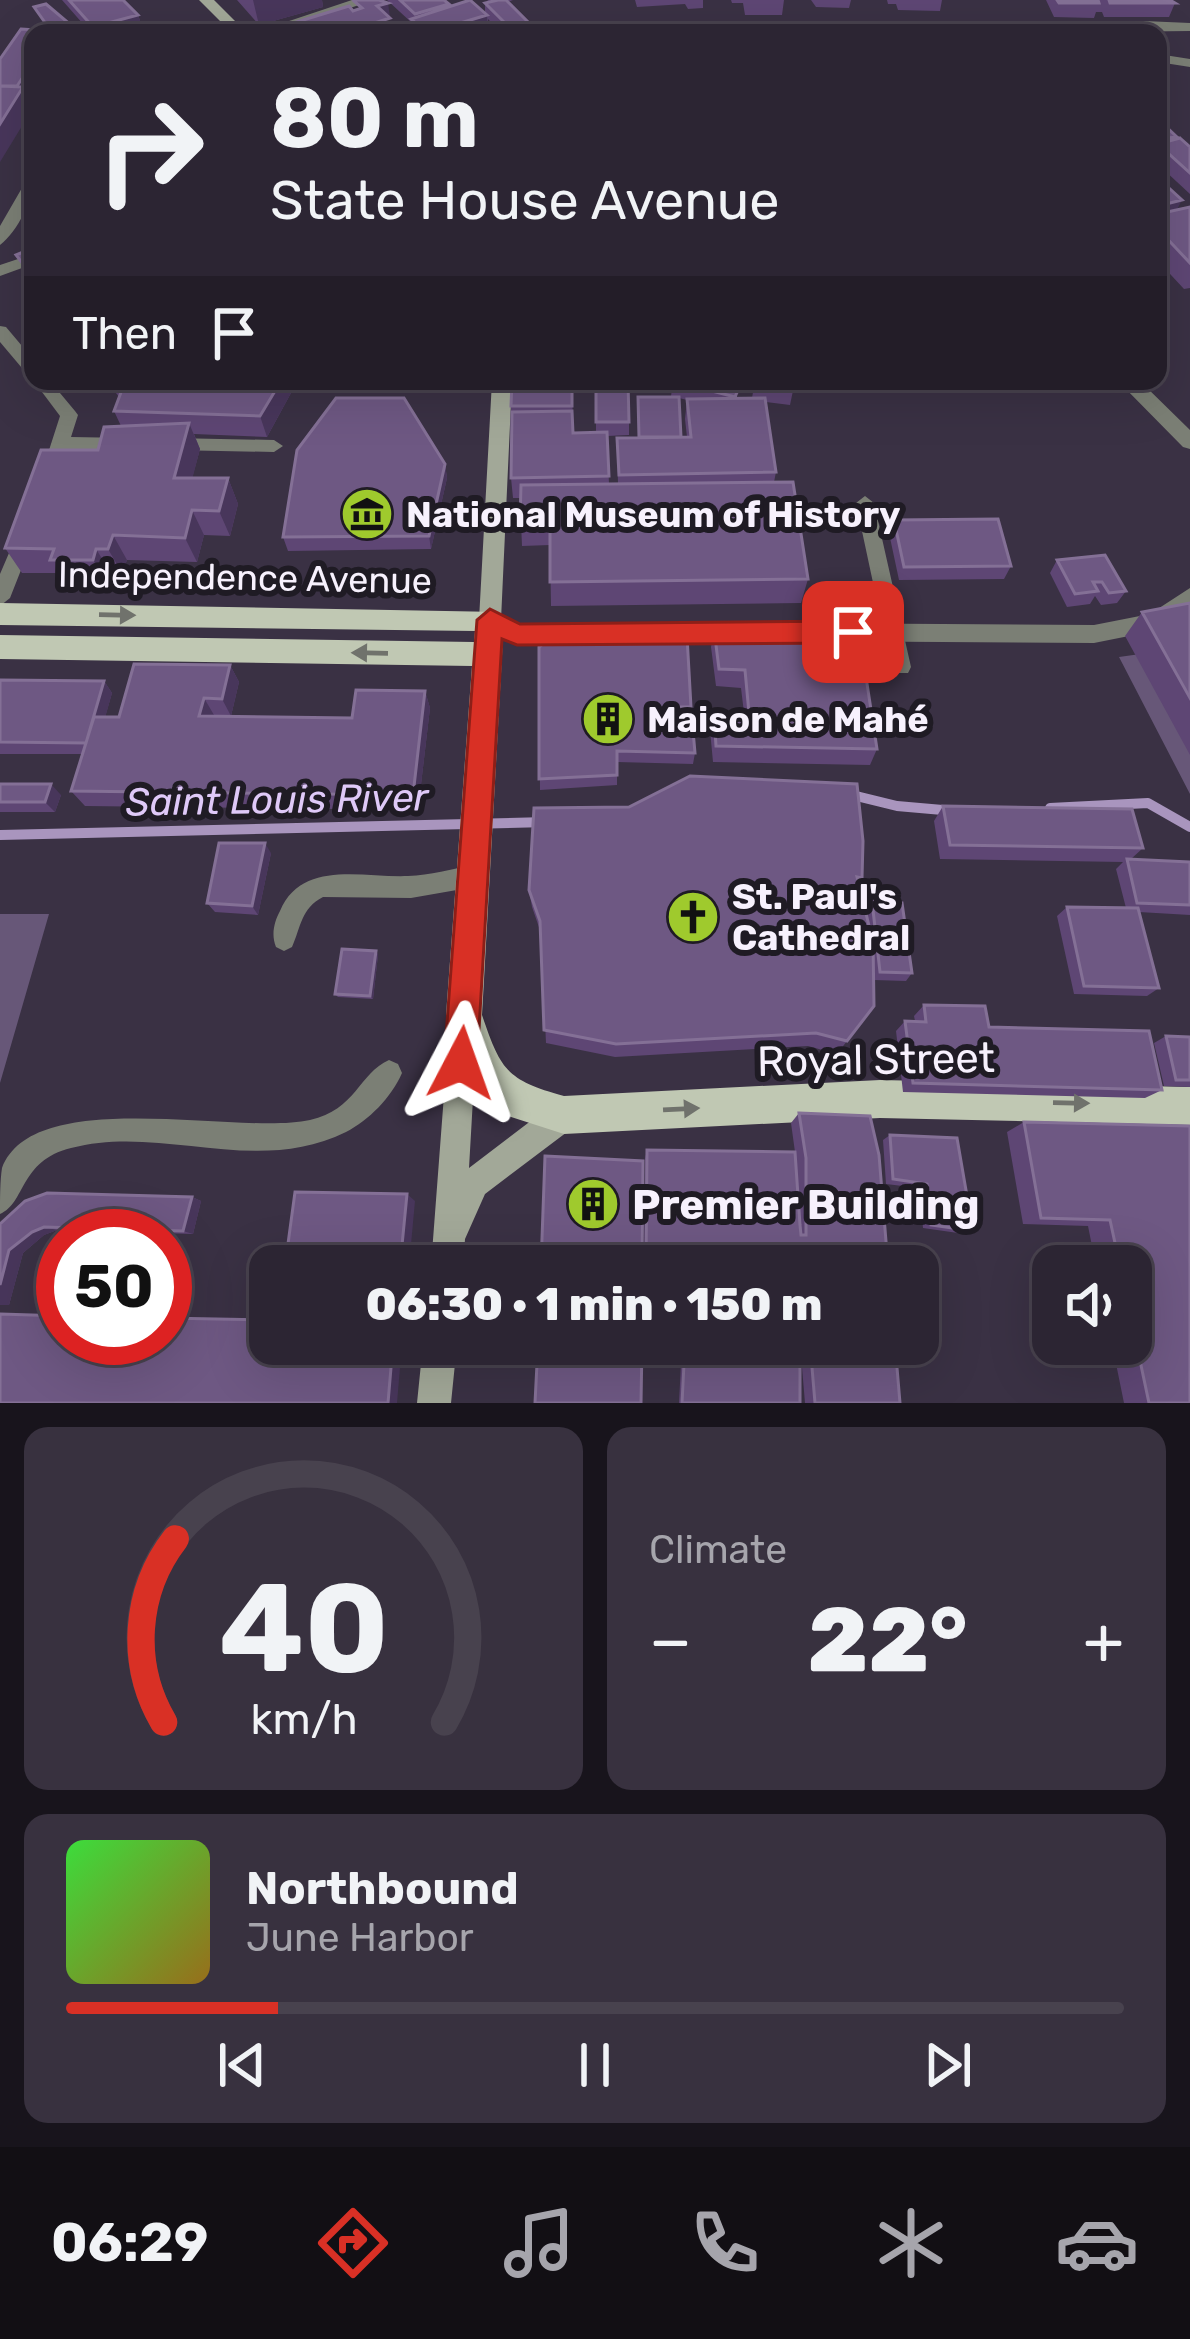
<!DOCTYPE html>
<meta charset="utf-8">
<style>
body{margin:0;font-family:Rubik,sans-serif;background:#38313f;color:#f1f3f6;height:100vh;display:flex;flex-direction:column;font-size:45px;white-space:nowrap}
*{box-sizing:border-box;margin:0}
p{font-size:39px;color:#a6a5ac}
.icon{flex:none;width:66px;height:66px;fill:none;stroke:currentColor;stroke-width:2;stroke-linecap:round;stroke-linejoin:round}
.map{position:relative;height:1403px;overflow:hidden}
.sheet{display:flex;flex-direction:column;gap:24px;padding:24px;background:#18141c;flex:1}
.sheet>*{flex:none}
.guide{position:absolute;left:24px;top:24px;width:1143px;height:366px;border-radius:24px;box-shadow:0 12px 48px #0002,0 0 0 3px #48424e;background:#2c2533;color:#f1f3f6;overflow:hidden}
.controls{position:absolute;left:1032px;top:1245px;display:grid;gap:24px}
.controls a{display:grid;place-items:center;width:120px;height:120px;border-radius:24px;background:#2c2533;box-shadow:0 12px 48px #0002,0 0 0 3px #48424e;font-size:60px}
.speed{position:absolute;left:36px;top:1209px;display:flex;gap:24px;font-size:60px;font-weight:700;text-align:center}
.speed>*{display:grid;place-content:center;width:156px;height:156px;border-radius:50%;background:#2c2533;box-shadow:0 12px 48px #0002,0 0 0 3px #48424e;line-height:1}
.speed .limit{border:18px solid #d22;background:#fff;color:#111}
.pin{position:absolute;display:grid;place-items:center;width:102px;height:102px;color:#fff;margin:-51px;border-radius:24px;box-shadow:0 6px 18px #0006}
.me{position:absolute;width:132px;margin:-66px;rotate:4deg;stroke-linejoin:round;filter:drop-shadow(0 0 9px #0008)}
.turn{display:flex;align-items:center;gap:42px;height:252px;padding:0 48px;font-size:54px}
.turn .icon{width:156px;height:156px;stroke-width:2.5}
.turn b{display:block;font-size:84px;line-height:102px}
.then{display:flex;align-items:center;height:114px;padding:0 48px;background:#0003;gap:24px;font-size:45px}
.big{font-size:90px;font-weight:800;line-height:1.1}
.sheet .tile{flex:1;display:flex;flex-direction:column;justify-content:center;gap:18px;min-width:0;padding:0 42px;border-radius:24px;background:#38313f}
.sheet .dial{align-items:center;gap:0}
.dial svg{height:312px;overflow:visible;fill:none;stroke:#48424e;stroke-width:7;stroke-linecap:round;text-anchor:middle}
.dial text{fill:#f1f3f6;stroke:none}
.song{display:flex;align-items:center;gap:36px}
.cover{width:144px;height:144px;border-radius:18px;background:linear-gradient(135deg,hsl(120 70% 55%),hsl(40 70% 35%))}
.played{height:12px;border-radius:6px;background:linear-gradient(90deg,#d93025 20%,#48424e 20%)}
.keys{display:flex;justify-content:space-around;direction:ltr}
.heat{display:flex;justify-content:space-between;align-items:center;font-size:66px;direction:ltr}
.sheet .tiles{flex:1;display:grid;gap:24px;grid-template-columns:1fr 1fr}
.tile:last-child{grid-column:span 2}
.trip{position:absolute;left:249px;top:1245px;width:690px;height:120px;border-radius:24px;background:#2c2533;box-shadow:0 12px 48px #0002,0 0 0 3px #48424e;font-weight:800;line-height:120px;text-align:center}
.tab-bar{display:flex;height:192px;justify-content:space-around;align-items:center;background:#120f14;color:#a6a5ac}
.tab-bar .icon{width:84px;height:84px}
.tab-bar .current{color:#d93025}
.tab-bar b{font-size:54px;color:#f1f3f6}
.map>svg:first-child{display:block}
.green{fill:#675778}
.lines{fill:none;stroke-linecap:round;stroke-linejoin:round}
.stream{stroke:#a995be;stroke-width:10}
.service{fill:#7b7f75;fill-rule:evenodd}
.minor{fill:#7b7f75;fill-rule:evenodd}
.secondary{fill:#a2a898;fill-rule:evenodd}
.primary{fill:#c0c8b3;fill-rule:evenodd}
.wall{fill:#5e4674;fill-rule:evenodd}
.shaded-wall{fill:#48365b}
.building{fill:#6e5883;stroke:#847096;stroke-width:3}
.oneway{fill:#70726c}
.route{fill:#d93025;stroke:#8d1f18;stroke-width:3}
.labels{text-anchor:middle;stroke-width:12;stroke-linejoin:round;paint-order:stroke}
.poi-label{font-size:36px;font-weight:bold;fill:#f7f1fd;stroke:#1f1b24;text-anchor:start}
.street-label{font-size:36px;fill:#f7f1fd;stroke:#1f1b24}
.water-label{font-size:39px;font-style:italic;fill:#dfc9f8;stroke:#1f1b24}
.near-street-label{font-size:42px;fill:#f7f1fd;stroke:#1f1b24}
.near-poi-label{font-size:42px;font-weight:bold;fill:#f7f1fd;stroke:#1f1b24;text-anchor:start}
</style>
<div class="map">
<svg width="1190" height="1403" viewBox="0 0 1190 1403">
<rect width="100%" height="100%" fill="#3a3144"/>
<path class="green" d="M1190,647V794L1119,657Z
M0,914H49L0,1083Z"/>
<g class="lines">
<path class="stream" d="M848,794L897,806L954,811
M1050,808L1148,803L1190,827
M0,835L547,822"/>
<path class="service" d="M33,177C33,200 18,231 0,245V226L26,181Z
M33,254V264L0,276V265Z
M0,326L6,327L33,359V376L27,374L0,342Z
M33,380L50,381L75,411L78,415L71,437L129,438L135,439V449H67L56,480H44L41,475L60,416Z
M172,438L274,440L283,446L274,452L172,450L163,444Z
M865,496L874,503L911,667L908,673H894L891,667L856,503Z
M25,530L34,537L10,598L0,606V574L18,532Z
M474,865L482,868L486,876L482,884L474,887L411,898L323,897C301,908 301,927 292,947L284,951L276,947C271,935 274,922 280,911C302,859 363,878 408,876C430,875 452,869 474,865Z
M389,1060L398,1064L402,1073C391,1098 369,1120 346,1132C255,1177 162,1124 71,1148C19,1161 26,1203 0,1214C0,1199 0,1181 2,1168C34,1084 238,1136 310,1120C356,1110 359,1073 389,1060Z"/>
<path class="minor" d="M352,0H374L275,33H253Z
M1144,21L1190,23V31L1012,33L1019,29Z
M622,24L775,29L782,33H596Z
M1158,54L1190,59V67L1158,62Z
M1118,381H1140L1190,430V449L1183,447Z
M1190,588V609L1164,629L1094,643L788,641L780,639L776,632L780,625L788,623L1094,625L1150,614Z
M490,611L520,626L741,623L749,625L753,632L749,639L741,641L517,644L482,627L479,620Z"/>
<path class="secondary" d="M199,0H214L247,33H232Z
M492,381H512L501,620L490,629L479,620Z
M463,1015L473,1019L477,1029L469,1168L553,1104L564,1100L575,1104L579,1115L575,1126L485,1194L465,1239L463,1266H431L449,1029L453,1019Z
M423,1344H457L451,1403H417Z"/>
<path class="primary" d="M0,603L500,612L504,620L482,1015C501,1071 507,1080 564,1096L880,1080L1190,1087V1125L880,1118L564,1134L496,1112L468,1078L446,1015L472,666L0,659V635L474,642L475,631L0,625Z"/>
</g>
<path class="wall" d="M62,0H115L138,15L143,29L128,33H91Z
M237,0H322L323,7L259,25Z
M387,0H444L449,7L485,13V3L490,2L487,0H513L507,2L533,27L534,33H501L488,19V29L475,33H414L412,23Z
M635,0H703V8L688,9L685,4L637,7Z
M731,0H784L782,15H745L743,3H732Z
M811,0H851L849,8L816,7Z
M887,0H942L940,11L898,10L896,4H888Z
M1046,0H1170L1175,3L1169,17H1104L1102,12H1096L1094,18L1054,17Z
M1158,119L1177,137L1176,139L1190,147V194L1163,169L1158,178L1177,210L1190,207V288L1184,289L1158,261Z
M33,248V284L16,255Z
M107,381H301L297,382L267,437L194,434L200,449L192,478H228L238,504L230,536L204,535L197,562L127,560L122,573H111L108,584H66L59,573H22L5,548L121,426L114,411L119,397Z
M572,381L573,433L596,432V381L629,422V435L607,436L609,484H618L617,438H638V397H675L671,396L673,381L738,398H752L755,381H795L790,405L766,402L776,472L774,482L808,579L801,603L551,606L550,545L522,546L520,498H513L511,478V406ZM679,398L687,400L685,419L687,437H681Z
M445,464L447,478L431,549L288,551L283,537Z
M894,520L1011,566L1004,579L899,580L889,533Z
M1057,560L1126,591L1117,603L1101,605L1095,596L1090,604L1067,607L1050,573Z
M1190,603V755L1125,636L1142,612Z
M714,629L829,677L877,749L870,765L713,762L710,730L714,714L744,713L741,688L716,686L711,647Z
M539,647L691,707L690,718L664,719L695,753L693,764L617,762V785L540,790Z
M230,665L239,682L231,716H213L352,718L425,691L430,708L418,810L85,806L71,791L83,754H0V680L104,681L112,693L105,717H119Z
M0,784L61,795L55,812H0Z
M943,806L1143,848L1131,859L1190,862V915L1139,912L1159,988L1147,996L1074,994L1057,916L1067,907L1126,908L1116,869L1123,862L940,859L934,821Z
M271,853L258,915L215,912L207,903Z
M862,878L858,884L869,925L867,910L872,901L912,973L906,981L874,980V1006L837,1054L808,1046L615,1057L546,1043L541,933L532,907L529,890Z
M376,951L378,955L373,999L338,997L335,994Z
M924,1005L989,1027L1162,1090L1145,1098L903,1092L896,1031L905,1021H915L914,1016Z
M1166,1036L1190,1037V1087L1164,1086L1154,1043Z
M799,1113L888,1266L644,1265L645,1159L647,1150L795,1152L791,1123Z
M1024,1122L1190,1126V1403H1124L1112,1344H1131V1266H1096L1088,1226L1023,1224L1007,1132Z
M890,1135L973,1231L965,1234L923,1228L919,1188L886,1184L883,1140Z
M192,1197L201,1201L193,1234L57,1230L44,1235L23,1253L9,1305H0V1224Z
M682,1344H800V1403H679Z
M800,1344H895L900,1403H805Z"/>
<path class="shaded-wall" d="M253,0H322L323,7L259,25Z
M388,3L390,17L380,20L377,6Z
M138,15L143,29L128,33H95L93,27Z
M487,15L488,29L475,33H427Z
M71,25L73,32L51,33V31Z
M33,62V86L27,95L33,108L0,162V124L17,87Z
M1182,200L1171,221L1158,224V206Z
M118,381H207L124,403L114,382Z
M281,381H301L297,382L267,437L260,416Z
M189,423L200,449L186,503L174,478Z
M445,464L447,478L431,549L429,536Z
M228,478L238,504L230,536L219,511Z
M192,510L204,535L197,562L185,538Z
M113,535L127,560L122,573L108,549Z
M96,549L111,573L108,584L93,560Z
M230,665L239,682L231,716L222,699Z
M104,681L112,693L95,754L86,743Z
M425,691L430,708L418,810L413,795Z
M204,698L214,715L210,733L199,716Z
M51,784L61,795L55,812L45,802Z
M265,843L271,853L258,915L252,906Z
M376,951L378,955L373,999L370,996Z
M407,1194L415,1201L409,1266H400Z
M192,1197L201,1201L193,1234L183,1231Z
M44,1227L57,1230L44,1235L23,1253L9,1305H0V1285L9,1250L32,1232Z
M393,1344H402L397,1403H388Z"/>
<path class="building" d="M69,0H123L138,15L93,27Z
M379,0L388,3L377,6L390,18L344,33H300L290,24L349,6L353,11L362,8L354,1L356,0Z
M400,0H444L449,4L415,14Z
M470,0L487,15L427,33L411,19Z
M498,0H506L533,27L514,32L485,3Z
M1057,0H1098L1099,3H1059Z
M1109,0H1170L1175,3H1110Z
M46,4L71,25L51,31L34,7Z
M384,20L400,33H346Z
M21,29L53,31L51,33H33V62L17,86H0V59Z
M1050,29L1055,33H1030Z
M0,86L23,87L0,124Z
M1158,119L1177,137L1158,139Z
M1180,138L1190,147V173L1158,144Z
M1158,178L1182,200L1158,206Z
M1190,207V263L1158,229V214Z
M33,248V277L16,255Z
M157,381H281L260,416L114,411L123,387H154Z
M512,381H572V406H511Z
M596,381H628L629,422H596Z
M673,381H742L735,397Z
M755,381H795L793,391L754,387Z
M638,397H679L681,437H639Z
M336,398H404L445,464L429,536L283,537L297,450Z
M765,398L776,472L619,475L617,438L691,437L687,399Z
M572,411L573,433L607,432L609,476L511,478L512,412Z
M189,423L174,478H228L219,511L192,510L185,538L113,535L108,549H96L93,560H50L54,549L5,548L41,450H98L104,427Z
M793,482L808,579L550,582V520L520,521L521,485Z
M998,519L1011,566L904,567L894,520Z
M1105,555L1126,591L1109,593L1102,582H1093L1098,591L1075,594L1057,560Z
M1190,603V698L1142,612Z
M714,629L821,630L829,677H866L877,749L716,746L714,714L749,713L745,670L719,669Z
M554,635L687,636L691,707H664V720L692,719L695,753L617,751V775L539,779V647Z
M134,664L230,665L222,699L204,698L199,716L352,718L356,690L425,691L413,795L71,791L94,717H119Z
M0,680L104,681L86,743L0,742Z
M690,776L857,784L863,841L862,878L857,877L873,942L874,1006L847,1041L816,1033L616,1044L544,1030L540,921L529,890L534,808L629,807Z
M0,784H51L45,802H0Z
M943,806L1132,809L1143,848L950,845Z
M219,843H265L252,906L207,903Z
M1127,859L1190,862V905L1137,903Z
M872,901L902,903L912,973L880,972Z
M1067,907L1138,908L1159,988L1084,986Z
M342,949L376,951L370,996L335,994Z
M924,1005L985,1006L989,1027L1149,1031L1162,1090L913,1083L905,1021L926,1022Z
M1166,1036L1190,1037V1080H1176Z
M799,1113L870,1116L879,1155L888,1266H767V1264L646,1261L647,1150L795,1152L800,1225L801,1235H806V1158Z
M1024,1122L1190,1126V1403H1149L1131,1318V1266H1120L1110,1220L1041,1218Z
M890,1135L957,1138L973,1231L931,1225L927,1184L893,1179Z
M545,1156L643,1161L642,1266H541Z
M295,1192L407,1194L400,1266H285Z
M47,1193L192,1197L183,1231L44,1227L32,1232L9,1250L0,1285V1224L25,1201Z
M0,1314L63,1316V1338H165V1318L270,1320V1344H393L388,1403H0Z
M538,1344H642L641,1403H535Z
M685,1344H800V1403H682Z
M810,1344H895L900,1403H815Z"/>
<defs><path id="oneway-solid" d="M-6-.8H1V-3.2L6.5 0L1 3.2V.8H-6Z" transform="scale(3)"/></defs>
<g class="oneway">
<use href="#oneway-solid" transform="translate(117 615) rotate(1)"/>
<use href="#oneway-solid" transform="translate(370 653) rotate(-179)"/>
<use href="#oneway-solid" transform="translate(1071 1103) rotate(1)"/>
<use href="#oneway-solid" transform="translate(681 1109) rotate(-3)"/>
</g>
<path class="route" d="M490,609L520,624L853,621L866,632L853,643L517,645L502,639L477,1063L473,1074L461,1079L449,1074L444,1063L477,620Z"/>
<defs>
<g id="museum-disc" transform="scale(2.7)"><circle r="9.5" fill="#9fca2d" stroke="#1f1b24"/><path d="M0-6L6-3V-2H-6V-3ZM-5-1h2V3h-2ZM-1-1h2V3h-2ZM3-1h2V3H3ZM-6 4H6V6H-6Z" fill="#111"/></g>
<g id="building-disc" transform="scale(2.7)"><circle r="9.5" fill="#9fca2d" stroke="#1f1b24"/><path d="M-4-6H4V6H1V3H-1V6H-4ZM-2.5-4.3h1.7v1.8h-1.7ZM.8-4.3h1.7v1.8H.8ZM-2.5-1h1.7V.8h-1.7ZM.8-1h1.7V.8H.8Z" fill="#111"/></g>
<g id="church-disc" transform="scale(2.7)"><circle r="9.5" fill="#9fca2d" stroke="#1f1b24"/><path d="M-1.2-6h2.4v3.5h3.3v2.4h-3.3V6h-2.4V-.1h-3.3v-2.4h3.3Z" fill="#111"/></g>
</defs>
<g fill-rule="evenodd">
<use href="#museum-disc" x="367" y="514"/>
<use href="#building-disc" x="608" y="719"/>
<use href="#church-disc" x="693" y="917"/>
<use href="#building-disc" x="593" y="1204"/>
</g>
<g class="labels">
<g class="poi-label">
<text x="406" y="527">National Museum of History</text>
<text x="647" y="732">Maison de Mahé</text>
<text x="732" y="909">St. Paul's<tspan x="732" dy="41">Cathedral</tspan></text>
</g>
<g class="street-label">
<text transform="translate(245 577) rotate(1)" y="13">Independence Avenue</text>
</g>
<g class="water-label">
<text transform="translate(277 799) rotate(-1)" y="14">Saint Louis River</text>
</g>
<g class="near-street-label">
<text transform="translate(876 1059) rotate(-1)" y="15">Royal Street</text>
</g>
<g class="near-poi-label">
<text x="632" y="1219">Premier Building</text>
</g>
</g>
</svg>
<div class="controls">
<a><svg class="icon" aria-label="sound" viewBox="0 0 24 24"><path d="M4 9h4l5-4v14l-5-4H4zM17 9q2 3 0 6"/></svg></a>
</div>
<div class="speed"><div class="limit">50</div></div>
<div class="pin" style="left:853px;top:632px;background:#d93025"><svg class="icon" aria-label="arrive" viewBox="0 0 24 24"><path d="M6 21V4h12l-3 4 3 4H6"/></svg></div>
<svg class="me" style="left:461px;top:1063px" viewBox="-20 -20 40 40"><path d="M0-17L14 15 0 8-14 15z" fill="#d93025" stroke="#fff" stroke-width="4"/></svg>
<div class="trip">06:30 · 1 min · 150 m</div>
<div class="guide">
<div class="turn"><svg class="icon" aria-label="right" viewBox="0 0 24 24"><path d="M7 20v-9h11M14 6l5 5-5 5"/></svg><div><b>80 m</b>State House Avenue</div></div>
<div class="then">Then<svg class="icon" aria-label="arrive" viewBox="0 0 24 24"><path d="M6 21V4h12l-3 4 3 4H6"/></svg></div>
</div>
</div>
<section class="sheet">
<div class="tiles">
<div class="tile dial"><svg viewBox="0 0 100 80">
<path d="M14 69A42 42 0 1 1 86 69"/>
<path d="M14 69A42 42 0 0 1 17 22" stroke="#d93025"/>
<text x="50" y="56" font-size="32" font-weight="700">40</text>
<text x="50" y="72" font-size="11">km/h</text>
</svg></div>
<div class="tile"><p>Climate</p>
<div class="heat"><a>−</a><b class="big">22°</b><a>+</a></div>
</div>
<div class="tile">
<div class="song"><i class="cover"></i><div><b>Northbound</b><p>June Harbor</p></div></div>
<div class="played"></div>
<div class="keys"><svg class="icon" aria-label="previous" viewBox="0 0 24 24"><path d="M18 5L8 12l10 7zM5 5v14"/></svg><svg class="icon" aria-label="pause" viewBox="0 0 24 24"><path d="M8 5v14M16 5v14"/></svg><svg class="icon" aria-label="next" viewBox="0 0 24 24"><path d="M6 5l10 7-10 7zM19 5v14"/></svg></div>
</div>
</div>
</section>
<nav class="tab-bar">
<b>06:29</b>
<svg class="icon current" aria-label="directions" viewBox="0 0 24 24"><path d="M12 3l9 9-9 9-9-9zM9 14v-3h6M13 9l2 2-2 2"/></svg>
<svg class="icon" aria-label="music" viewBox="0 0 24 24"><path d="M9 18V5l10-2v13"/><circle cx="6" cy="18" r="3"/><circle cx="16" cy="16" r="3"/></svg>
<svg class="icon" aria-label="phone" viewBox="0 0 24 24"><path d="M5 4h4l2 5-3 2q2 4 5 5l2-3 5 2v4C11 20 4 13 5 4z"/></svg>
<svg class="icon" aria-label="climate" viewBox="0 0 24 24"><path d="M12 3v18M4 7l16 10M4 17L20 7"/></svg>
<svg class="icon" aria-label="car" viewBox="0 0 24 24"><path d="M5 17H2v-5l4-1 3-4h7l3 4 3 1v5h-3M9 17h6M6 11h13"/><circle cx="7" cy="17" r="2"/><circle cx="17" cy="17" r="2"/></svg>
</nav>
